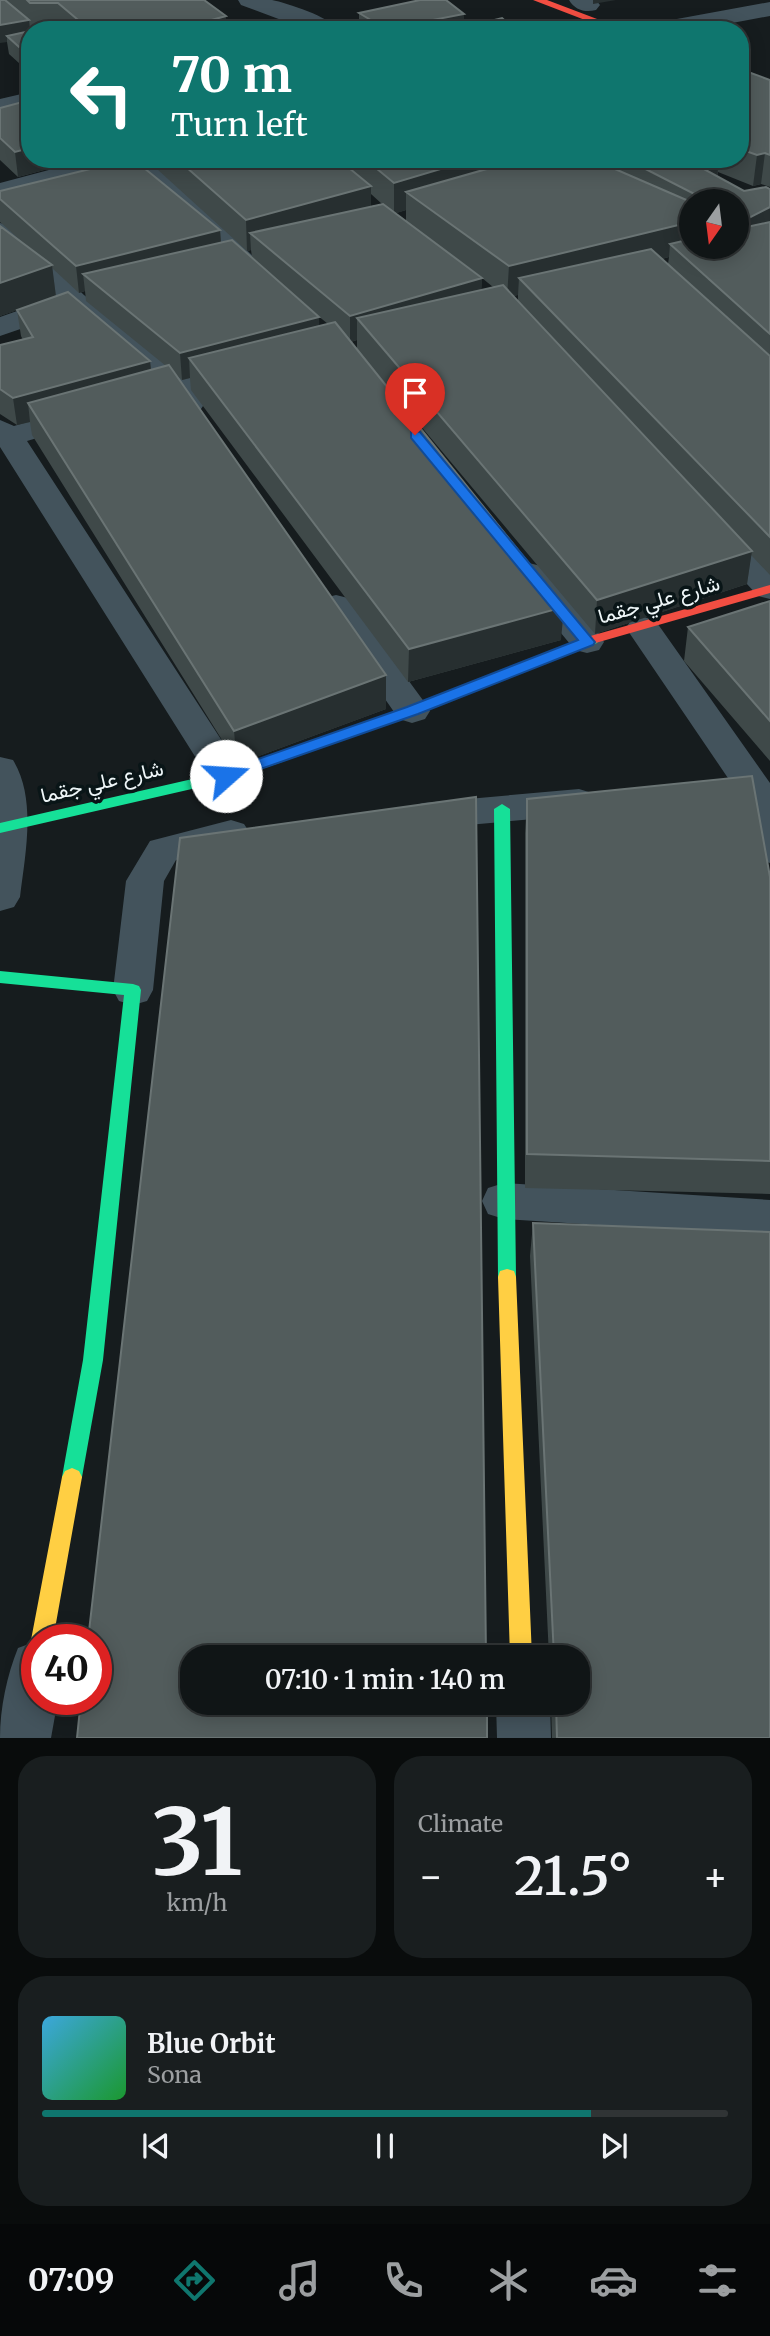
<!DOCTYPE html>
<meta charset="utf-8">
<style>
body{margin:0;font-family:Merriweather,Vazirmatn,serif;background:#191e1f;color:#f1f3f6;height:100vh;display:flex;flex-direction:column;font-size:26px;white-space:nowrap}
*{box-sizing:border-box;margin:0}
p{font-size:23px;color:#9c9fa1}
.icon{flex:none;width:38px;height:38px;fill:none;stroke:currentColor;stroke-width:2;stroke-linecap:round;stroke-linejoin:round}
.map{position:relative;height:1738px;overflow:hidden}
.panel{display:flex;flex-direction:column;gap:18px;padding:18px;background:#090c0c;flex:1}
.panel>*{flex:none}
.guide{position:absolute;left:21px;top:21px;width:728px;height:147px;border-radius:28px;box-shadow:0 4px 18px #0003,0 0 0 2px #303435;background:#0f766e;color:#fff;overflow:hidden}
.needle{width:46px;rotate:194deg}
.fabs{position:absolute;left:679px;top:189px;display:grid;gap:14px}
.fabs a{display:grid;place-items:center;width:70px;height:70px;border-radius:50%;background:#101516;box-shadow:0 4px 18px #0003,0 0 0 2px #303435;font-size:35px}
.speed{position:absolute;left:21px;top:1624px;display:flex;gap:14px;font-size:35px;font-weight:700;text-align:center}
.speed>*{display:grid;place-content:center;width:91px;height:91px;border-radius:50%;background:#101516;box-shadow:0 4px 18px #0003,0 0 0 2px #303435;line-height:1}
.speed .limit{border:10px solid #d22;background:#fff;color:#111}
.pin{position:absolute;display:grid;place-items:center;width:60px;height:60px;color:#fff;margin:-72px -30px;border-radius:50% 50% 50% 0;rotate:-45deg;box-shadow:0 0 7px #0007}
.pin .icon{rotate:45deg}
.me{position:absolute;width:77px;margin:-38px;rotate:71deg;stroke-linejoin:round;filter:drop-shadow(0 0 5px #0008)}
.turn{display:flex;align-items:center;gap:24px;height:147px;padding:0 35px;font-size:32px}
.turn .icon{width:91px;height:91px;stroke-width:2.5}
.turn b{display:block;font-size:49px;line-height:60px}
.big{font-size:52px;font-weight:600;line-height:1.1}
.panel .card{flex:1;display:flex;flex-direction:column;justify-content:center;gap:10px;min-width:0;padding:0 24px;border-radius:28px;background:#191e1f}
.panel .dial{align-items:center;gap:0}
.dial b{font-size:91px;line-height:1}
.song{display:flex;align-items:center;gap:21px}
.cover{width:84px;height:84px;border-radius:10px;background:linear-gradient(135deg,hsl(200 70% 55%),hsl(130 70% 35%))}
.played{height:7px;border-radius:4px;background:linear-gradient(90deg,#0f766e 80%,#303435 80%)}
.keys{display:flex;justify-content:space-around;direction:ltr}
.heat{display:flex;justify-content:space-between;align-items:center;font-size:38px;direction:ltr}
.panel .tiles{flex:1;display:grid;gap:18px;grid-template-columns:1fr 1fr}
.card:last-child{grid-column:span 2}
.trip{position:absolute;left:180px;top:1645px;width:410px;height:70px;border-radius:28px;background:#101516;box-shadow:0 4px 18px #0003,0 0 0 2px #303435;font-weight:600;line-height:70px;text-align:center}
.dock{display:flex;height:112px;justify-content:space-around;align-items:center;background:#060809;color:#9c9fa1}
.dock .icon{width:49px;height:49px}
.dock .on{color:#0f766e}
.dock b{font-size:32px;color:#f1f3f6}
.map>svg:first-child{display:block}
.lines{fill:none;stroke-linecap:round;stroke-linejoin:round}
.street{fill:#43535c;fill-rule:evenodd}
.fast{fill:#16e098;fill-rule:evenodd}
.slow{fill:#ffcf43;fill-rule:evenodd}
.jam{fill:#f24e42;fill-rule:evenodd}
.wall{fill:#3f4949;fill-rule:evenodd}
.shaded-wall{fill:#272f30}
.building{fill:#525c5c;stroke:#6a7474;stroke-width:2}
.route{fill:#1a73e8;stroke:#114b97;stroke-width:2}
.labels{text-anchor:middle;stroke-width:7;stroke-linejoin:round;paint-order:stroke}
.street-label{font-size:21px;fill:#eef6f8;stroke:#091517}
</style>
<div class="map">
<svg width="770" height="1738" viewBox="0 0 770 1738">
<rect width="100%" height="100%" fill="#161c1e"/>
<g class="lines">
<path class="street" d="M238,0C248,0 261,0 272,0C287,3 330,17 339,30H308L241,5Z
M569,0H596L600,5L596,10C585,13 575,10 569,0Z
M770,2V16L695,30H643L647,25L655,23Z
M30,92V106L0,113V99Z
M90,159H151L276,278L272,284L262,286L252,284L128,165L0,199V183Z
M0,223L10,225L84,295L184,376L241,364L251,367L256,373L251,379L197,391L205,403L201,409L190,412L179,409L171,398L27,441L239,767L244,776L239,785L226,788L213,785L0,447V420L14,426L156,383L70,312L0,336V317L54,298L0,246Z
M713,518L724,521L770,569V599L758,596L702,535L697,528L702,521Z
M529,563L541,566L599,634L604,642L599,650L587,653L575,650L517,580L512,573L517,566Z
M336,595L348,598L425,703L430,711L425,719L412,723L399,719L319,605L324,598Z
M643,617L655,620L770,783V863L757,859L751,850L744,809L702,811L689,807L683,798L689,789L702,785L732,784L626,628L631,620Z
M0,757L13,760C37,799 25,855 20,897L14,907L0,911Z
M579,789L592,793L598,802L592,811L579,815L423,829L410,825L404,816L410,807L423,803Z
M231,820L244,824L250,833L244,842L176,860L164,881L153,990L147,1001L133,1005L119,1001L113,990L126,881L150,841Z
M504,1183L770,1200V1236L504,1219L488,1214L482,1201L488,1188Z
M37,1641V1699H58L51,1738H0C0,1708 7,1675 18,1648Z
M496,1703H550L551,1738H497Z"/>
<path class="fast" d="M592,636L599,640L597,643L417,714L231,780L0,833V823L223,772L407,708Z
M502,804L510,809L516,1277L514,1283L507,1285L500,1283L498,1277L494,809Z
M0,971L133,984L139,986L141,990L103,1360L82,1477L79,1483L72,1486L65,1483L62,1477L83,1360L124,995L0,983Z"/>
<path class="slow" d="M507,1269L514,1271L516,1277L532,1657H510L498,1277L500,1271Z
M72,1468L79,1471L82,1477L53,1640H37V1648L31,1640L62,1477L65,1471Z"/>
<path class="jam" d="M533,0H547L626,30H611Z
M770,585V593L592,644L585,640L587,637Z"/>
</g>
<path class="wall" d="M0,0H204L226,16V30H32L30,28V73L9,54Z
M359,13L464,14V27L515,30H359Z
M740,69L770,80V187L761,184L753,186L718,172L717,177L744,191L770,189V575L751,555L747,584L595,634L357,350V340L351,342L561,640L408,682L191,390L190,378L182,380L176,375L386,709L237,764L32,435L30,422L17,425L0,414V345L23,340L21,336L17,310L0,316V226L29,248L0,222V191L220,230L221,243L252,257L251,250L247,251L146,159H740ZM371,194L382,204L371,206ZM691,201H737V247H691ZM406,210V221L396,213ZM669,257L668,264L662,259ZM52,268L79,293L85,291L86,301L166,366L151,370L150,361L56,296ZM482,278L493,287L481,290ZM518,295V301L513,296ZM311,310L328,324L319,326Z
M0,108L30,159H85L18,177L0,160Z
M770,601V761L684,661L688,627Z
M527,799L770,877V1194L525,1188V833Z
M533,1223L770,1738H552L551,1703H578V1657H549L530,1256Z"/>
<path class="shaded-wall" d="M593,0H616L593,4Z
M464,14V30H386V29Z
M226,16V30H175Z
M29,20L30,30V38L7,36V42L0,43V25Z
M30,148V159H85L18,177L15,152Z
M765,153L761,184L753,186L757,155Z
M474,159H546L406,192V210L394,214V183Z
M713,159H719L717,179L702,168Z
M371,186V217L250,233L251,250L247,251L246,220Z
M770,207V231L741,246L745,220Z
M691,222V247L670,244L669,257L532,291L519,278L518,295L507,297L509,266Z
M220,230L222,256L83,274L85,291L79,293L76,266Z
M52,265L56,297L0,316V283Z
M482,278L481,305L357,318V340L350,342V316Z
M319,317L320,343L189,358L190,378L182,380L180,353Z
M150,361L153,388L28,403L30,422L17,425L13,398Z
M752,551L747,584L595,634L597,600Z
M564,607L561,640L408,682L409,649Z
M386,675V709L237,764L234,731Z"/>
<path class="building" d="M0,0H5L29,20L0,25Z
M27,0H204L226,16L175,30H90L58,3H30Z
M420,0H446L464,14L386,29L359,13Z
M502,18L515,30H454Z
M337,20L352,30H306Z
M614,20L639,30H588Z
M62,23L70,30H33Z
M30,31V57L7,36Z
M740,69L770,80V155L765,153L757,155L740,149Z
M30,100V148L15,152L0,138V108Z
M131,159H133L220,230L76,266L0,199V191Z
M177,159H338L371,186L246,220Z
M365,159H474L394,183Z
M522,159H592L691,202V222L509,266L406,192Z
M626,159H713L702,168L744,191L766,187L770,189V207L745,220L737,216V201H708Z
M383,204L482,278L350,316L250,233Z
M770,222V334L670,244L691,239V247H737V229Z
M0,226L52,265L0,283Z
M232,240L319,317L180,353L83,274Z
M651,249L770,356V537L519,278Z
M503,285L752,551L597,600L357,318Z
M68,292L150,361L13,398L0,389V345L33,337L17,310Z
M335,322L564,607L409,649L189,358Z
M169,365L386,675L234,731L28,403Z
M770,601V721L688,627Z
M752,776L770,877V1161L527,1154V799Z
M476,797L486,1657H192V1703H487V1738H77L81,1699H96V1640H88L180,838Z
M533,1223L770,1232V1738H557L556,1703H578V1657H554Z"/>
<path class="route" d="M415,431L420,432L595,642L593,645L418,714L232,779H221L219,776L221,772L407,707L578,640L411,438V432Z"/>
<g class="labels">
<g class="street-label">
<text transform="translate(659 600) rotate(-16)" y="7">شارع علي جقما</text>
<text transform="translate(102 782) rotate(-13)" y="7">شارع علي جقما</text>
</g>
</g>
</svg>
<div class="fabs">
<a><svg class="needle" viewBox="-14 -14 28 28"><path d="M0-13l5 13h-10z" fill="#e53935"/><path d="M0 13l5-13h-10z" fill="#9c9fa1"/></svg></a>
</div>
<div class="speed"><div class="limit">40</div></div>
<div class="pin" style="left:415px;top:435px;background:#d93025"><svg class="icon" aria-label="arrive" viewBox="0 0 24 24"><path d="M6 21V4h12l-3 4 3 4H6"/></svg></div>
<svg class="me" style="left:226px;top:776px" viewBox="-20 -20 40 40"><circle r="19" fill="#fff"/><path d="M0-13L10 11 0 6-10 11z" fill="#1a73e8"/></svg>
<div class="trip">07:10 · 1 min · 140 m</div>
<div class="guide">
<div class="turn"><svg class="icon" aria-label="left" viewBox="0 0 24 24"><path d="M17 20v-9H6M10 6l-5 5 5 5"/></svg><div><b>70 m</b>Turn left</div></div>
</div>
</div>
<section class="panel">
<div class="tiles">
<div class="card dial"><b>31</b><p>km/h</p></div>
<div class="card"><p>Climate</p>
<div class="heat"><a>−</a><b class="big">21.5°</b><a>+</a></div>
</div>
<div class="card">
<div class="song"><i class="cover"></i><div><b>Blue Orbit</b><p>Sona</p></div></div>
<div class="played"></div>
<div class="keys"><svg class="icon" aria-label="previous" viewBox="0 0 24 24"><path d="M18 5L8 12l10 7zM5 5v14"/></svg><svg class="icon" aria-label="pause" viewBox="0 0 24 24"><path d="M8 5v14M16 5v14"/></svg><svg class="icon" aria-label="next" viewBox="0 0 24 24"><path d="M6 5l10 7-10 7zM19 5v14"/></svg></div>
</div>
</div>
</section>
<nav class="dock">
<b>07:09</b>
<svg class="icon on" aria-label="directions" viewBox="0 0 24 24"><path d="M12 3l9 9-9 9-9-9zM9 14v-3h6M13 9l2 2-2 2"/></svg>
<svg class="icon" aria-label="music" viewBox="0 0 24 24"><path d="M9 18V5l10-2v13"/><circle cx="6" cy="18" r="3"/><circle cx="16" cy="16" r="3"/></svg>
<svg class="icon" aria-label="phone" viewBox="0 0 24 24"><path d="M5 4h4l2 5-3 2q2 4 5 5l2-3 5 2v4C11 20 4 13 5 4z"/></svg>
<svg class="icon" aria-label="climate" viewBox="0 0 24 24"><path d="M12 3v18M4 7l16 10M4 17L20 7"/></svg>
<svg class="icon" aria-label="car" viewBox="0 0 24 24"><path d="M5 17H2v-5l4-1 3-4h7l3 4 3 1v5h-3M9 17h6M6 11h13"/><circle cx="7" cy="17" r="2"/><circle cx="17" cy="17" r="2"/></svg>
<svg class="icon" aria-label="filters" viewBox="0 0 24 24"><path d="M4 7h16M4 17h16"/><circle cx="9" cy="7" r="2"/><circle cx="15" cy="17" r="2"/></svg>
</nav>
